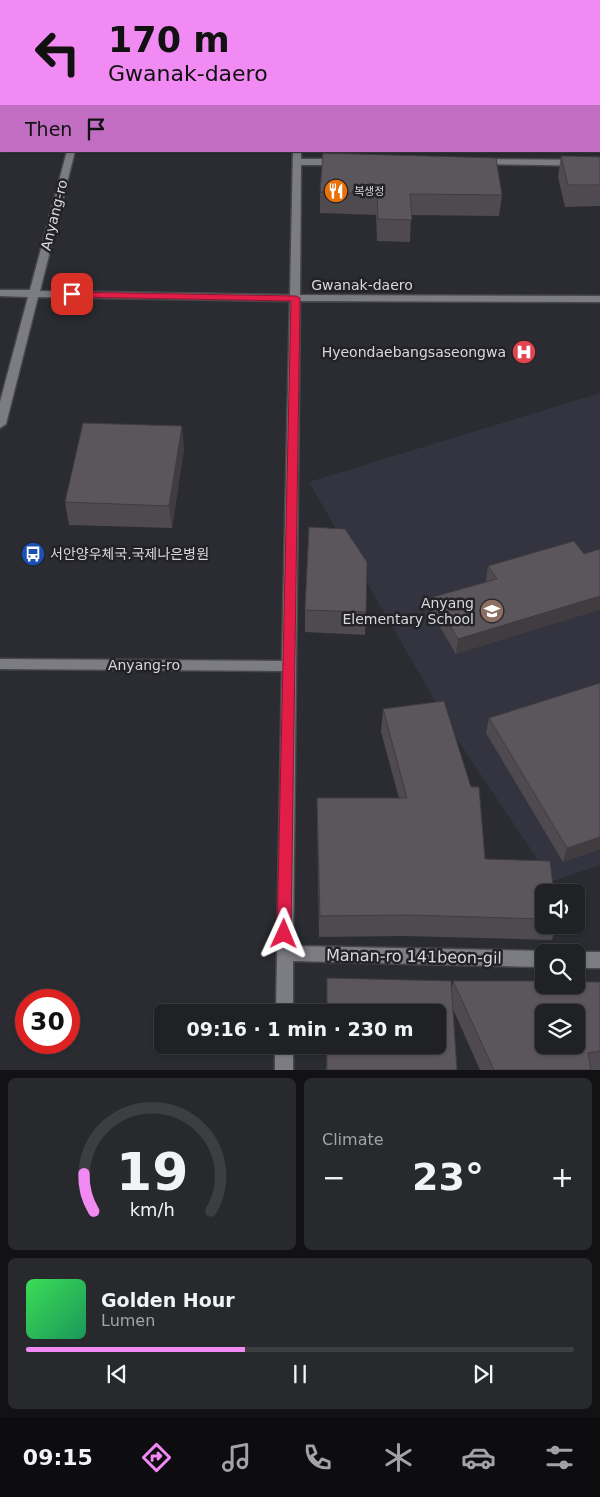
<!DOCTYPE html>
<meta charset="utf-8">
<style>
body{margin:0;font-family:"DejaVu Sans","Noto Sans KR",sans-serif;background:#28292d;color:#f1f3f6;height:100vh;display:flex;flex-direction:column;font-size:19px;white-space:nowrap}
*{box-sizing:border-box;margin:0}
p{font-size:16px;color:#a2a3a7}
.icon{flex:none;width:28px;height:28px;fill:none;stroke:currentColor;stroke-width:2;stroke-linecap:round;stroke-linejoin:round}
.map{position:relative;height:1070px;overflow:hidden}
.drawer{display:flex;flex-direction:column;gap:8px;padding:8px;background:#121214;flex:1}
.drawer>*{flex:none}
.guide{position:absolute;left:0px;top:0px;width:600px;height:152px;box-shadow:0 1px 4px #0004,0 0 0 1px #3d3e42;background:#f28af3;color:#111;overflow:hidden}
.fabs{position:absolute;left:535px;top:884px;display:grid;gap:10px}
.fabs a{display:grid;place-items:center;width:50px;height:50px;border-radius:8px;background:#202125;box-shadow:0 1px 4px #0004,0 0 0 1px #3d3e42;font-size:25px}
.speed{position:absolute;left:15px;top:989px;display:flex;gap:10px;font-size:25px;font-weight:700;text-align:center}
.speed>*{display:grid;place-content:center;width:65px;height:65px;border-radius:50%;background:#202125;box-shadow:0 1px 4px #0004,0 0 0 1px #3d3e42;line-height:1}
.speed .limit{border:8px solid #d22;background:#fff;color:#111}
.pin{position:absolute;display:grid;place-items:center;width:42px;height:42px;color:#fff;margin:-21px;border-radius:10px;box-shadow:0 2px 8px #0006}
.me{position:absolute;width:55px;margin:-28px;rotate:1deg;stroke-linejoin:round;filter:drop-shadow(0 0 4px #0008)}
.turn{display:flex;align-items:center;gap:18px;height:105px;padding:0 25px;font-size:22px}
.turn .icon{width:65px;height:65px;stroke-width:2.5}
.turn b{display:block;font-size:35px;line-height:42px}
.then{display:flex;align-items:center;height:48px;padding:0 25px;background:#0003;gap:10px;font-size:19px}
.big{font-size:38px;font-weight:700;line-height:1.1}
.drawer .tile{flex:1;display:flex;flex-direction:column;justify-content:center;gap:8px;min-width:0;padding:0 18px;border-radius:8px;background:#28292d}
.drawer .dial{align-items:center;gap:0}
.dial svg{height:130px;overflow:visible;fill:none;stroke:#3d3e42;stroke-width:7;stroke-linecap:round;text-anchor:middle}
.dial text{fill:#f1f3f6;stroke:none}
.song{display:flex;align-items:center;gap:15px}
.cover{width:60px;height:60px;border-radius:8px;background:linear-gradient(135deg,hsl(130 70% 55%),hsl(150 70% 35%))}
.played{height:5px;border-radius:2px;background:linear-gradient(90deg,#f28af3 40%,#3d3e42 40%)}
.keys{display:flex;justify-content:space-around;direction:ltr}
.heat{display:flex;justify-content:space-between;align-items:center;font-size:28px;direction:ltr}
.drawer .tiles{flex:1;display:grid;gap:8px;grid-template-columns:1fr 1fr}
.tile:last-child{grid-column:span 2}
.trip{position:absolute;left:154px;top:1004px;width:292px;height:50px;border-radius:8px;background:#202125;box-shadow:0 1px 4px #0004,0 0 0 1px #3d3e42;font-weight:700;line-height:50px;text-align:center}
.menu{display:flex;height:80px;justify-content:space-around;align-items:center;background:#0d0d0f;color:#a2a3a7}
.menu .icon{width:35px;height:35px}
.menu .current{color:#f28af3}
.menu b{font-size:22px;color:#f1f3f6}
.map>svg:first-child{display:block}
.built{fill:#33343f}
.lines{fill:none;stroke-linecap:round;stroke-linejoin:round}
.minor-casing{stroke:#47474c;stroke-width:3}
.minor{fill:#7c7c83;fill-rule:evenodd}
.wall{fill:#4e4a4f}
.shaded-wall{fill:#403c40}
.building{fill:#5b565c;stroke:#403c40;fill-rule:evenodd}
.route{fill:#e11d48;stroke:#92132f}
.labels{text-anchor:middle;stroke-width:5;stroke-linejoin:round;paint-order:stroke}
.far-poi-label{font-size:11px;fill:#d8d9dc;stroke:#222227;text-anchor:start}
.street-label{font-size:14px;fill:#d8d9dc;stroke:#222227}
.poi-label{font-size:14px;fill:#d8d9dc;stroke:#222227;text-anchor:end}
.near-street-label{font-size:16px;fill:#d8d9dc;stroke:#222227}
</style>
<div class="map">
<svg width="600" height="1070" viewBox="0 0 600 1070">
<rect width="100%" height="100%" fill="#2b2c31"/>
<path class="built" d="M600,393V865L552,881L457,739L309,482Z"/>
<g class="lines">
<g class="minor-casing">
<path id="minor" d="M297,0H305V1H297Z
M424,0H432V1H424Z
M599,78H600V82H599Z
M67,151H75L40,291L290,295L293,151H301V159H338L342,162L338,165H301L300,295L600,296V302L300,301L293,946L544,951L547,952H544V967L293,961V1012H276L282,671L0,669V659L282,661L290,301L38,297L6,424L0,428V402L28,297L0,296V290H30Z
M480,159L600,160V166L477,164L476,162Z
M575,952H600V968H576Z
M275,1045H293V1070H275Z"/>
</g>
<use href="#minor" class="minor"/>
</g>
<path class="wall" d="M561,156L600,157V206L565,207L558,177Z
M320,192L502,195L499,216L411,215L410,242L377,241L376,215L320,213Z
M184,449L172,528L69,525L65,502Z
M574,541L456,654L431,612L433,597L486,582V581L488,566Z
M305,610L366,612L365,635L305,632Z
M383,709L485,859L544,892V925H556L552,940L404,936L319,937L317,820V798H399L381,732Z
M489,718L600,849L563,862L486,733Z
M327,978L452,988L453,981L600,982V1070H480L453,1009L457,1070H326L327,1045H438V1012H327Z"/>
<path class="shaded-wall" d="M1,81V111L0,115V84Z
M182,426L184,449L172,528L169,506Z
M600,596V610L456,654L458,639Z
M600,837V849L563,862L567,848Z"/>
<path class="building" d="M223,0H248V1H223Z
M326,0H414V1H326Z
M0,2H1V81L0,84Z
M323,153L496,158L502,195L410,194L412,220L378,219L377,194L320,192Z
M561,156L600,157V185H568Z
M83,423L182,426L169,506L65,502Z
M309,527L345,529L367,562L366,612L305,610Z
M574,541L584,554L600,549V596L458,639L433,597L497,579L488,566Z
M600,683V837L567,848L489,718Z
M444,701L471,787H479L485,859L550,861L554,892H544V919L407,915L320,916L317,798H407L383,709Z
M327,978L451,981L457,1070H327V1045H438V1012H327Z
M453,981H544V985H576V982H600V1051L588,1053L591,1070H494ZM544,1012H576V1045H544Z"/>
<path class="route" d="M68,292L296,296L300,298L291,934L289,939L284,941L279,939L277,934L291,301L72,297L67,294Z"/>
<defs>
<g id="restaurant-disc" transform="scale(1.25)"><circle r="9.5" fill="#e8710a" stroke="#222227"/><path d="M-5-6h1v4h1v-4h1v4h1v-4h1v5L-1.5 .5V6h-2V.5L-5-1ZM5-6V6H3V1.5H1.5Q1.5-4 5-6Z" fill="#fff"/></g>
<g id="hospital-disc" transform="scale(1.25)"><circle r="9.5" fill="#e0444e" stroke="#222227"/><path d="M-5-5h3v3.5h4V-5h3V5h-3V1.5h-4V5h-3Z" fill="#fff"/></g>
<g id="bus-disc" transform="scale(1.25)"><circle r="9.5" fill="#1a4fb4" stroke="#222227"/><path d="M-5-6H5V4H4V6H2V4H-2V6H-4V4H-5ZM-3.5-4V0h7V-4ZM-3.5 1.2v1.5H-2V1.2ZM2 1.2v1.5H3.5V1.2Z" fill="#fff"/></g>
<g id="school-disc" transform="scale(1.25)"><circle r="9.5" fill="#8d6e63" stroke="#222227"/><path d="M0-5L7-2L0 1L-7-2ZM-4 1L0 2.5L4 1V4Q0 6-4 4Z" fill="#fff"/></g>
</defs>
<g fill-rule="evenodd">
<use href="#restaurant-disc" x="336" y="191"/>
<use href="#hospital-disc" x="524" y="352"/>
<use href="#bus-disc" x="33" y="554"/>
<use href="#school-disc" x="492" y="611"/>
</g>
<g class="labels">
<g class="far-poi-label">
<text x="354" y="195">복생정</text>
</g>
<g class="street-label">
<text transform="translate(54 215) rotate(-76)" y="5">Anyang-ro</text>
<text x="362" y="290">Gwanak-daero</text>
<text x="144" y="670">Anyang-ro</text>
</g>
<g class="poi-label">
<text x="506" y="357">Hyeondaebangsaseongwa</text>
<text x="50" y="559" text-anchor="start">서안양우체국.국제나은병원</text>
<text x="474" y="608">Anyang<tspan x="474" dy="16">Elementary School</tspan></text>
</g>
<g class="near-street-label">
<text transform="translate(414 956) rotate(1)" y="6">Manan-ro 141beon-gil</text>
</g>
</g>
</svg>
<div class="fabs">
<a><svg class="icon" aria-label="sound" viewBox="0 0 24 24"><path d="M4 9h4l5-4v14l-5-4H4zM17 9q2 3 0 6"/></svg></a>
<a><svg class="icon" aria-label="search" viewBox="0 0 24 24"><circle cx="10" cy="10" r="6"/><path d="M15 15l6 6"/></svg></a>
<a><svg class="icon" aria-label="layers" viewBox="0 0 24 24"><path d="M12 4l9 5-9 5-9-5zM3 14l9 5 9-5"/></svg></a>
</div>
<div class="speed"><div class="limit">30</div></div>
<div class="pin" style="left:72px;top:294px;background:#d93025"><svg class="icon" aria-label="arrive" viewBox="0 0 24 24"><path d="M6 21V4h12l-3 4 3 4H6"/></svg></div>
<svg class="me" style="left:284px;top:934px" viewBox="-20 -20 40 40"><path d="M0-17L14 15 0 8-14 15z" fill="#e11d48" stroke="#fff" stroke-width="4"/></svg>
<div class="trip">09:16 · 1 min · 230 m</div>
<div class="guide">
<div class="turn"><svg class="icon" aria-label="left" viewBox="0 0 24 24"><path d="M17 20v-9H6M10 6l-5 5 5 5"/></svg><div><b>170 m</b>Gwanak-daero</div></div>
<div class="then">Then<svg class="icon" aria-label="arrive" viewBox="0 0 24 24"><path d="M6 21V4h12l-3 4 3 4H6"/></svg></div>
</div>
</div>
<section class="drawer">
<div class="tiles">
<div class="tile dial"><svg viewBox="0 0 100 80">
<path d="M14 69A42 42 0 1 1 86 69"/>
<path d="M14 69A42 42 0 0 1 8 46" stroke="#f28af3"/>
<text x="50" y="56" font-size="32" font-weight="700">19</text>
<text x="50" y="72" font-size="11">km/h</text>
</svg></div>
<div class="tile"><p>Climate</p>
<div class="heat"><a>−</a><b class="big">23°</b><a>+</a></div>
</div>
<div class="tile">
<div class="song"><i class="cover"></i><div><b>Golden Hour</b><p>Lumen</p></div></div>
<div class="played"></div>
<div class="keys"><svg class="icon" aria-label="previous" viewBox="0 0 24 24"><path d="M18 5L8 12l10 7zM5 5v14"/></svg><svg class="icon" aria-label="pause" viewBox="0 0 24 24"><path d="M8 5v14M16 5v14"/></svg><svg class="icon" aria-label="next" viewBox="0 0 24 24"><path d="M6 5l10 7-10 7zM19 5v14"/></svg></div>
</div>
</div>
</section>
<nav class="menu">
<b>09:15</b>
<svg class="icon current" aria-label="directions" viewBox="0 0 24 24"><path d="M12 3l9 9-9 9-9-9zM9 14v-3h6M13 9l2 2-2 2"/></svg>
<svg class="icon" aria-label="music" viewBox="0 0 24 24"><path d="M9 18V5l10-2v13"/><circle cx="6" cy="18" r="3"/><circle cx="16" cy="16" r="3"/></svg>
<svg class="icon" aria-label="phone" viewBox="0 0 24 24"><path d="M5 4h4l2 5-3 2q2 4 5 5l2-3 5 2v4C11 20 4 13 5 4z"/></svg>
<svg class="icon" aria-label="climate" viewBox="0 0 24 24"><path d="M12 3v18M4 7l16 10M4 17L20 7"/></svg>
<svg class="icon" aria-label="car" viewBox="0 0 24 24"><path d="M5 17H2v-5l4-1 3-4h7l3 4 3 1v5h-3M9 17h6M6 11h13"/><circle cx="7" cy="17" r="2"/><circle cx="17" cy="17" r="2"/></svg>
<svg class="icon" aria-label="filters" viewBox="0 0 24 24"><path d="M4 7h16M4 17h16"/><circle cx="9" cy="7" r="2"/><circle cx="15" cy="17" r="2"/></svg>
</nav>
